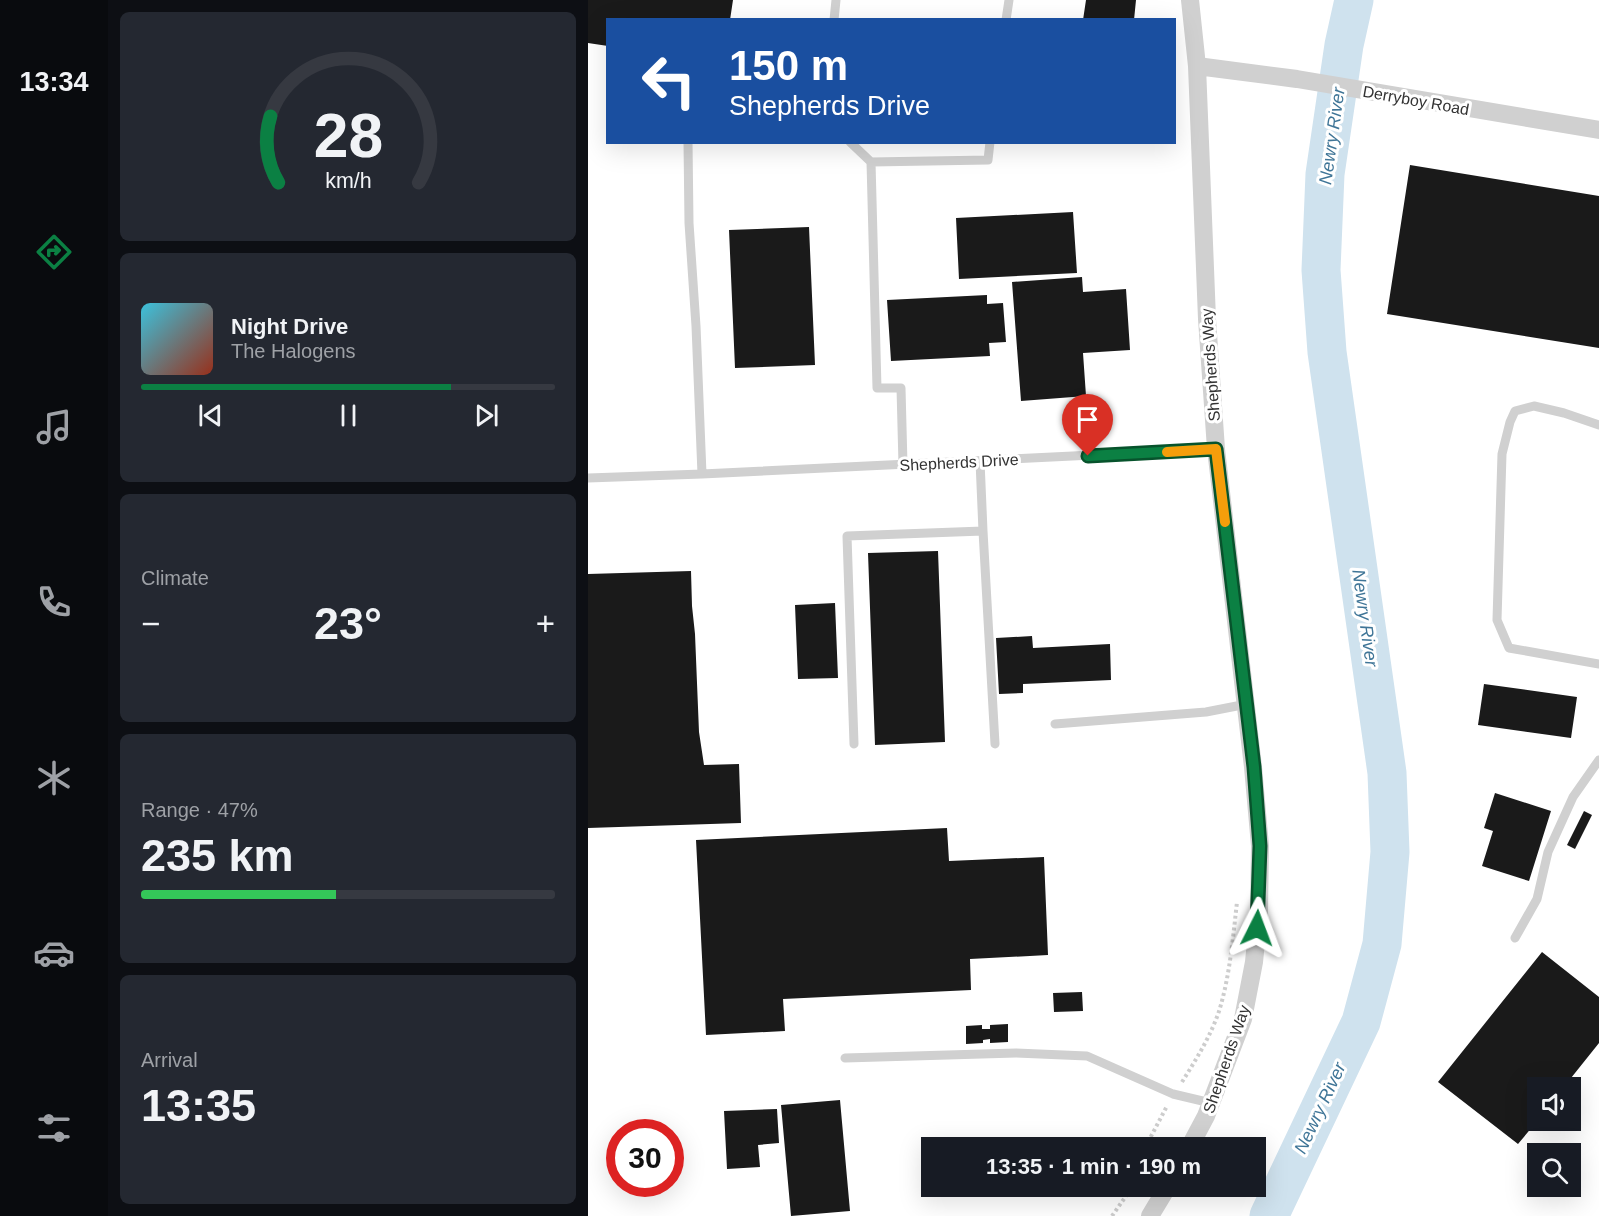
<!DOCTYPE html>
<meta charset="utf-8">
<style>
body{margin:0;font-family:Arial,sans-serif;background:#242831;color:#f1f3f6;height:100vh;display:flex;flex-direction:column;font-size:22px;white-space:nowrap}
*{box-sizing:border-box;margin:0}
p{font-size:20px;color:#9ea1a6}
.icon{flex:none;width:33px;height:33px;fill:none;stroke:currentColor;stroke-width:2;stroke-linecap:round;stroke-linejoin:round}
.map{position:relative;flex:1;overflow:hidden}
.details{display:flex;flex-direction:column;gap:12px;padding:12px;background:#0d0f14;width:480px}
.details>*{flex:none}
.hud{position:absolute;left:18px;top:18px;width:570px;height:126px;border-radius:0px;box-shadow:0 6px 24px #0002;background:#1a4fa0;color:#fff;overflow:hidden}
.buttons{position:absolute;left:939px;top:1077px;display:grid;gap:12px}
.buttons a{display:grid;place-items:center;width:54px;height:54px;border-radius:0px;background:#171b24;box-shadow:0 6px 24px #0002;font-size:30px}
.speed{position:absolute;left:18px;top:1119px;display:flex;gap:12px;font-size:30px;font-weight:700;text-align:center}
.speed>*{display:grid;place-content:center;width:78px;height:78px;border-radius:50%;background:#171b24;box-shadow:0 6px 24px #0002;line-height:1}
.speed .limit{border:9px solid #d22;background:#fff;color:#111}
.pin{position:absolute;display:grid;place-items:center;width:51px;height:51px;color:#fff;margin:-62px -26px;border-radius:50% 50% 50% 0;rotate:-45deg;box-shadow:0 0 6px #0007}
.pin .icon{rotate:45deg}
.me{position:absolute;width:66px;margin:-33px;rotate:3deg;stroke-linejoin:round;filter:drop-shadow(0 0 4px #0008)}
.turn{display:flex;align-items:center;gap:21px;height:126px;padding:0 24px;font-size:27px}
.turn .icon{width:78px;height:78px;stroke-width:2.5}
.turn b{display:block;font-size:42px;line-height:51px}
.big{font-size:45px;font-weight:700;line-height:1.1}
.details .widget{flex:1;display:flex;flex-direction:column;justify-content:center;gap:9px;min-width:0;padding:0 21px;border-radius:9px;background:#242831}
.details .dial{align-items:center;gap:0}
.dial svg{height:156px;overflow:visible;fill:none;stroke:#363941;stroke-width:7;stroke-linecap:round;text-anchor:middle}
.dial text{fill:#f1f3f6;stroke:none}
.song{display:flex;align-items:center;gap:18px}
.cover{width:72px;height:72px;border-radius:9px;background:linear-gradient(135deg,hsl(190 70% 55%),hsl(10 70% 35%))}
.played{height:6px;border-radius:3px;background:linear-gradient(90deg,#0b8043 75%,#363941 75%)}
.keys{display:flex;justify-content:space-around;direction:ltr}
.heat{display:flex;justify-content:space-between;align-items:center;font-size:33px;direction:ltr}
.charge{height:9px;border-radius:4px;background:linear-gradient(90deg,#34c759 47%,#363941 0)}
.trip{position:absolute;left:333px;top:1137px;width:345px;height:60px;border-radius:0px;background:#171b24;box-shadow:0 6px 24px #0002;font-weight:700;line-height:60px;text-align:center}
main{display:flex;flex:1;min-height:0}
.dock{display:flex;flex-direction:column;width:108px;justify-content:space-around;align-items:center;background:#090b0e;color:#9ea1a6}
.dock .icon{width:42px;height:42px}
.dock .selected{color:#0b8043}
.dock b{font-size:27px;color:#f1f3f6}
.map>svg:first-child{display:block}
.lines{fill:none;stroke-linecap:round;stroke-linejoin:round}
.river{stroke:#cfe2ee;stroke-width:39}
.building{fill:#1a1a1a}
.path{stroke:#cdcdcd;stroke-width:4;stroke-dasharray:3 3;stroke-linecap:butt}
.lane{stroke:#d0d0d0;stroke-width:9}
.street{stroke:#d0d0d0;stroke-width:18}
.route-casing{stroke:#07532c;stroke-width:15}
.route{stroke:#0b8043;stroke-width:10}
.slow{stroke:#f59e0b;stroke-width:10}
.labels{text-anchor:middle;stroke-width:6;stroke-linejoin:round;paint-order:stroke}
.street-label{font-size:16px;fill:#333;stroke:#fff}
.water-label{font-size:18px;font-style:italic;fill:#3f7597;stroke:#fff}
</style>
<main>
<nav class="dock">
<b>13:34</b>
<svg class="icon selected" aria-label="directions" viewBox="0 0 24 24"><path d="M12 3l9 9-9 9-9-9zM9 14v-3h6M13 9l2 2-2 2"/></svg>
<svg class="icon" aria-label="music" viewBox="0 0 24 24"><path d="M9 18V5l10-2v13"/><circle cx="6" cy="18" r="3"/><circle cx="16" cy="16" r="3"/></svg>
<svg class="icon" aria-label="phone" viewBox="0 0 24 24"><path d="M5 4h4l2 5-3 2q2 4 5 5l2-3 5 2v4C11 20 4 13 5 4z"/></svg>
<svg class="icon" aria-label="climate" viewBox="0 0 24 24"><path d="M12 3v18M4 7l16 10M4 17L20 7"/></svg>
<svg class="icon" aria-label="car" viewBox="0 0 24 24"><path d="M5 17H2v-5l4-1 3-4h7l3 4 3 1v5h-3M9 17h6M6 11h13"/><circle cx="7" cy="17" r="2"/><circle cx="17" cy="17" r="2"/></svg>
<svg class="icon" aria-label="filters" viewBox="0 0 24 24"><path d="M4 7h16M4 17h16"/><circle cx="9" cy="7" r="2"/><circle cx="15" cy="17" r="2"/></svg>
</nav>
<section class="details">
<div class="widget dial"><svg viewBox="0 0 100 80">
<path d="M14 69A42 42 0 1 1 86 69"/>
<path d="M14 69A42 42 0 0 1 10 35" stroke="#0b8043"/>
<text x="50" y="56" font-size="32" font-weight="700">28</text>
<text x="50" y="72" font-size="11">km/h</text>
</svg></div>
<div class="widget">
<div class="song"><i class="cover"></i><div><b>Night Drive</b><p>The Halogens</p></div></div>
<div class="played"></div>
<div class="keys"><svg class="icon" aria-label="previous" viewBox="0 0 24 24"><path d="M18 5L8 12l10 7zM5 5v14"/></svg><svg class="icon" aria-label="pause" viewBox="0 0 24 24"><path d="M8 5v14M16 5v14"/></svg><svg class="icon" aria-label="next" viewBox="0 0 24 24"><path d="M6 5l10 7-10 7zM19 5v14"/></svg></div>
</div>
<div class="widget"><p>Climate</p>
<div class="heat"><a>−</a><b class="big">23°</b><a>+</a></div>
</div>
<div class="widget"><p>Range · 47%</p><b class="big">235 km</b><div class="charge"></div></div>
<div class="widget"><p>Arrival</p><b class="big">13:35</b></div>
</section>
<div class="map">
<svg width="1011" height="1216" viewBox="0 0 1011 1216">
<rect width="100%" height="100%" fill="#fff"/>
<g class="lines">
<path class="river" d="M681,1216L773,1022L794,944L802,852L799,773L739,352L733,270L737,174L756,45L766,0"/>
</g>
<path class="building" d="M0,0H145L142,20H20V46L0,43Z
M498,0H548L546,20H495Z
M822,165L1011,196V348L799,314Z
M485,212L489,273L371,279L368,218Z
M221,227L227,365L147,368L141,230Z
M494,277L495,292L538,289L542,350L495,353L498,396L433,401L424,282Z
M399,295V304L415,303L418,342L401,343L402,356L303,361L299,300Z
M350,551L357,742L287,745L280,553Z
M103,571L104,606L107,634L111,732L116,765L151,764L153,823L0,828V574Z
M247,603L250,678L210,679L207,605Z
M444,636L445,648L522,644L523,680L435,684V693L411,694L408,638Z
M896,684L989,697L983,738L890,725Z
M907,793L963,811L941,881L894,866L905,831L896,828Z
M996,811L1004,815L987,849L979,845Z
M359,828L361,861L456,857L460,955L382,959L383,990L195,999L197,1031L118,1035L108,840Z
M954,952L1011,997V1043L975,1088H950V1120L930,1144L850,1082Z
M494,992L495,1011L466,1012L465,993Z
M420,1024V1042L402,1043V1039L395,1040V1043L378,1044V1026L394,1025V1029H402V1025Z
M252,1100L262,1211L203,1216L193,1105Z
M189,1109L191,1143L170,1145L172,1167L139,1169L136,1111Z"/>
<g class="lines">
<path class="path" d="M594,1082C609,1058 624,1034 632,1008C642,974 645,937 649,902
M559,1148V1144L579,1106
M524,1216L545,1186"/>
<path class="lane" d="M246,20L248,0
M418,20L421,0
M100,142L101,223L108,326L114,474
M262,142L283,162
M1011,425L976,413L946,406L927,411L922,422L914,454L909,620L921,648L1011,664
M315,465L313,388H289L283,162L400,160L402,142
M0,478L114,474L628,449
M395,531L407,744
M467,724L618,712L659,704
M266,744L259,536L395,531L392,461
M927,938L949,899L960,852L985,797L1011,760
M257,1058L428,1053L499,1056L585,1094L623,1103"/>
<path class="street" d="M609,66L709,79L1011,130
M601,1148L618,1116L655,1019L666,962L671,911L672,846L665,767L628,449L619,319L609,66L602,0
M562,1216L580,1186"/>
</g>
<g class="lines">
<g class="route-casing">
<path id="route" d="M500,456L628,449L666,767L672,846L669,928"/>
</g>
<use href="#route" class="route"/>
<path class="slow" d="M579,452L628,449L637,522"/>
</g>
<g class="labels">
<g class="street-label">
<text transform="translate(828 100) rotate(10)" y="6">Derryboy Road</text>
<text transform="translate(622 365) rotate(-94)" y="6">Shepherds Way</text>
<text transform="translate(371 462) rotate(-3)" y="6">Shepherds Drive</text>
<text transform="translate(638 1059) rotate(-71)" y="6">Shepherds Way</text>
</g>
<g class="water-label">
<text transform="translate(744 136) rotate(-82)" y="6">Newry River</text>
<text transform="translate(777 618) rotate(82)" y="6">Newry River</text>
<text transform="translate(732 1108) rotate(-65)" y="6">Newry River</text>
</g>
</g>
</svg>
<div class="buttons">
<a><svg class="icon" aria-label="sound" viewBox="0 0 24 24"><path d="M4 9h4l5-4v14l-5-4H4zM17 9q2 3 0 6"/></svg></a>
<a><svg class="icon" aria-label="search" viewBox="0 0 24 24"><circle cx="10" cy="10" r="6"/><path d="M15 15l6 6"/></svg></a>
</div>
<div class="speed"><div class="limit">30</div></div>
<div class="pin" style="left:500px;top:456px;background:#d93025"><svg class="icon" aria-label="arrive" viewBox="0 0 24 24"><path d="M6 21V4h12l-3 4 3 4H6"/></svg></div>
<svg class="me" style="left:669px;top:928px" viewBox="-20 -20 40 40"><path d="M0-17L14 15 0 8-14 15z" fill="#0b8043" stroke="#fff" stroke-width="4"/></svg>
<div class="trip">13:35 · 1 min · 190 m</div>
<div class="hud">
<div class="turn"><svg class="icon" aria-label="left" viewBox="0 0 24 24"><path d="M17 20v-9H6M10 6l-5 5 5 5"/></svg><div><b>150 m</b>Shepherds Drive</div></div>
</div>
</div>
</main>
